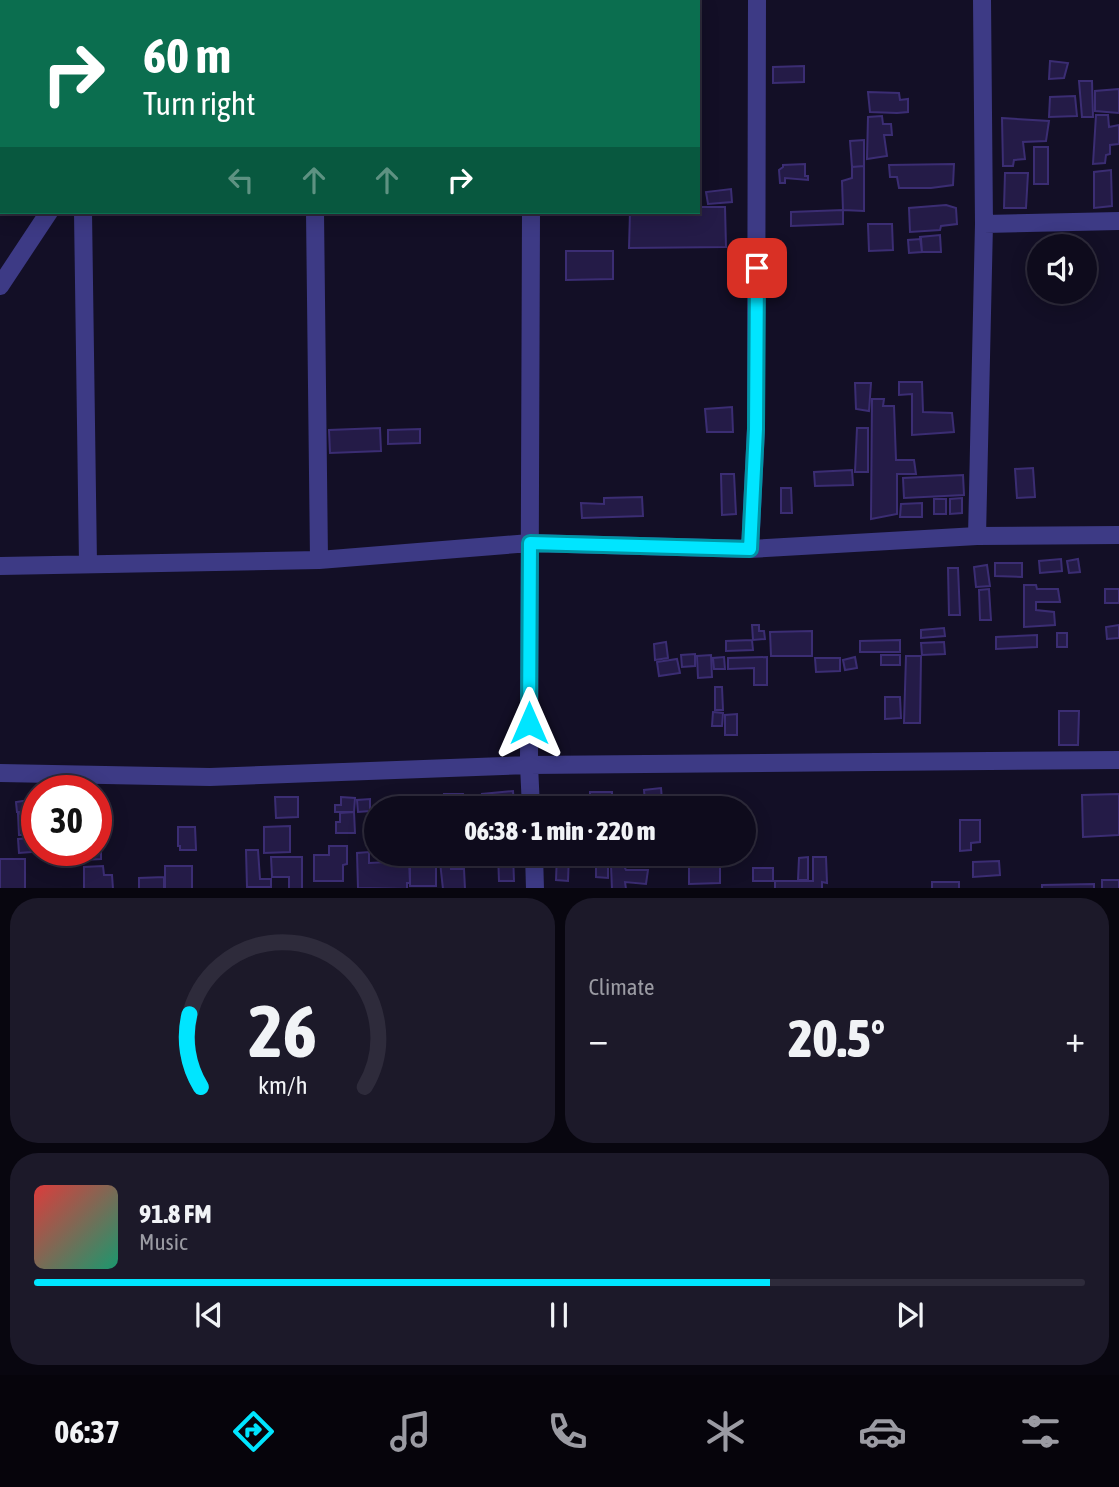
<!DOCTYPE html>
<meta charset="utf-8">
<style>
body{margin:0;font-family:"Asap Condensed",sans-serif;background:#1c1929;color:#f1f3f6;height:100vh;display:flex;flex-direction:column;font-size:26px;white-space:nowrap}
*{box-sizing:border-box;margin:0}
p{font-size:23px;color:#9b9ba3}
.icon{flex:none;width:38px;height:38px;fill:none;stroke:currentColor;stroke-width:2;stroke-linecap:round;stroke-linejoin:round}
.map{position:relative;height:888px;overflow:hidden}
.details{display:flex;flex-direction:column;gap:10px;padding:10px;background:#08060f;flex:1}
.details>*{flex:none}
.banner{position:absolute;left:0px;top:0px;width:700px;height:214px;box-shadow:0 4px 18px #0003,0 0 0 2px #2e2b3b;background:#0b6e4f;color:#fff;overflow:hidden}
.controls{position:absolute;left:1027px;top:234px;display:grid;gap:14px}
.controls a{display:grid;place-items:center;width:70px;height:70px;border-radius:50%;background:#0e0b1c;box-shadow:0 4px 18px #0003,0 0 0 2px #2e2b3b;font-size:35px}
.speed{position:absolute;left:21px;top:775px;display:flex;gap:14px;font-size:35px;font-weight:700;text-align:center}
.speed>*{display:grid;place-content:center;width:91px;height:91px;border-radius:50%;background:#0e0b1c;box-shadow:0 4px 18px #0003,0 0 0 2px #2e2b3b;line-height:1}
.speed .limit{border:10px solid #d22;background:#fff;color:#111}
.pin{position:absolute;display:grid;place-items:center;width:60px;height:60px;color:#fff;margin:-30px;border-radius:14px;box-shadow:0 4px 10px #0006}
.me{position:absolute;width:77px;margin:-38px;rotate:0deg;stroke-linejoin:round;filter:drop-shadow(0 0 5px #0008)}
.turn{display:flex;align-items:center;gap:24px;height:147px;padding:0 28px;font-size:32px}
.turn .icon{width:91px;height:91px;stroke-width:2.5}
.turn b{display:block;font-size:49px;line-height:60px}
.lanes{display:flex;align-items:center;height:66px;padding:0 28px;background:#0003;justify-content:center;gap:35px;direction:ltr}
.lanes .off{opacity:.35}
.big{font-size:52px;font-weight:800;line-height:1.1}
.details .widget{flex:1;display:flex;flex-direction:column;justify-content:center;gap:10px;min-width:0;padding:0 24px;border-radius:28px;background:#1c1929}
.details .dial{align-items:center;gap:0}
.dial svg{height:182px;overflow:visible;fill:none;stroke:#2e2b3b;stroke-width:7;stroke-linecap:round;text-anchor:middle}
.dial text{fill:#f1f3f6;stroke:none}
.song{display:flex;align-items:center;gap:21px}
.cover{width:84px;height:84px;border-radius:10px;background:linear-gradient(135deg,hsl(0 70% 55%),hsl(160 70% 35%))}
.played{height:7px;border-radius:4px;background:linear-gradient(90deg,#00e5ff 70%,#2e2b3b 70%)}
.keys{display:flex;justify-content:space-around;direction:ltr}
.heat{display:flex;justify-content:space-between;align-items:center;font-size:38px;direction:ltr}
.details .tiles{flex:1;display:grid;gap:10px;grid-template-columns:1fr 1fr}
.widget:last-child{grid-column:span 2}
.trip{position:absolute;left:364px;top:796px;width:392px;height:70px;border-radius:35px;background:#0e0b1c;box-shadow:0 4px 18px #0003,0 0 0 2px #2e2b3b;font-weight:800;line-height:70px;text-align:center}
.tabs{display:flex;height:112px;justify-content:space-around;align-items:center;background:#06040b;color:#9b9ba3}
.tabs .icon{width:49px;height:49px}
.tabs .current{color:#00e5ff}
.tabs b{font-size:32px;color:#f1f3f6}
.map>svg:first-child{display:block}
.building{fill:#241b47;stroke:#3b2d73;stroke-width:2}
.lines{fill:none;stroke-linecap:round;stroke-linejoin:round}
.minor{stroke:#3d3a85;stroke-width:18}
.route-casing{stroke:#0095a6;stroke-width:18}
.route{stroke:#00e5ff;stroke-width:12}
</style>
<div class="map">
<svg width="1119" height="889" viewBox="0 0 1119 889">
<rect width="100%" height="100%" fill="#130f26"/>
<path class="building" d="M1050,61L1068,63L1064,78L1049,79Z
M804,66V82L773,83V67Z
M1079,81H1092L1093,117H1082Z
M1119,89V113L1095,111V91Z
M868,92L899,93L900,100L908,99V112L897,113L870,112Z
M1075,96L1077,116L1049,117L1050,97Z
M1096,115H1108L1109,127L1119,125V144L1110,145V154L1106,155L1105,163L1093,164Z
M882,116L883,124H891L892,135H884L887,156L867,159L868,117Z
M1002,118L1049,121L1046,141L1023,142L1025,159L1014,160L1013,166H1003Z
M864,140V166L852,167L850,141Z
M1034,147H1048V184H1034Z
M805,164V176H808V180L785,178V183H780L779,170L783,167V165Z
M954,164L953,185L931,188H899L897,177H890L889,165Z
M864,166V211L843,210L842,181L852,178V167Z
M1111,170L1112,206L1094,208V172Z
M1005,173H1028L1026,208H1004Z
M731,189L732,202L708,204L706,192Z
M946,205L956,208L957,224L941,226L940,230L910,232L909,208Z
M698,207H725L726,247L629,248L630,212H698Z
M843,210V224L791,226V212Z
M868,224H892L893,250L869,251Z
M940,235L941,252H922L920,237Z
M921,239L922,252L909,253L908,240Z
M566,251H613V279L566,280Z
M899,382H922L923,412L952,413L954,432L912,435V394L899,395Z
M855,383H871L869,411L856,409Z
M872,399H884L883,406H894L896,460H914L916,474H897V514L871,519Z
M732,407L733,432H707L705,409Z
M380,428L381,451L330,453L329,430Z
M857,428H868V472H855Z
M420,429V443L388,444V430Z
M1033,468L1035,497L1017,498L1015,469Z
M852,470L853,485L815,486L814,472Z
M721,474H734L736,514L722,515Z
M963,475L964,495L904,498L903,478Z
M781,488H791L792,513H781Z
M642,497L643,516L582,518L581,503L604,504V498Z
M962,498V513L950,514V499Z
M934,499H946V514H934Z
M922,503V517H900L901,504Z
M1061,559L1062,571L1040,573L1039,561Z
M1078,559L1080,572L1069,573L1067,561Z
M995,563H1022V577L995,576Z
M987,565L990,586L976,587L974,567Z
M948,568H958L960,615H949Z
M1024,585H1036L1037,589H1058L1060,602H1036V610L1054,612L1055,625L1024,627Z
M989,589L991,620H980L979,590Z
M1105,589H1119V603H1105Z
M752,625H759V631H764L765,639L753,640Z
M1119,625V638L1107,639L1106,627Z
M944,628L945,636L921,638V630Z
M812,631V656H771L770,632Z
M1057,633H1067V647H1057Z
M1037,635V647L996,649V637Z
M752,640L753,650L726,651V641Z
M900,640V652H860V641Z
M666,642L668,658L655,660L654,644Z
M944,642L945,654L922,655L921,643Z
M695,654V666L682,667L681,655Z
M711,655L712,677L698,678L697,656Z
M881,655H900V665H881Z
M906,656H921L920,723H904Z
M724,657L725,669H714L713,658Z
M767,657V685H754V668L728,669V658Z
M855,657L857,668L845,670L843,660Z
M815,658H840V671L816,672Z
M677,659L680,673L659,676L657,662Z
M715,687H722L723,710H715Z
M885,697H900L901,718L885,719Z
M1059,711H1079L1078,745H1059Z
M713,712L723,713L722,726H712Z
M737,714V735H725V715Z
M661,788L662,800L645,802L644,790Z
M513,791L514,805L484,808L482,794Z
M590,792H612V805H590Z
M444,794H463L464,808H438V806H444Z
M1119,794V835L1083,837L1082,795Z
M569,795L570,808H558L557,796Z
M275,797H298V817L276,818Z
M341,797L355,798L354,812H335V805H341Z
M370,799V811L358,812L357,800Z
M30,800V812H17L16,802Z
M354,812L355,833H336V822H340V813Z
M29,813L30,835H19L18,814Z
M960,820H980V842L971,843V850L960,851Z
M290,826V852L264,853V827Z
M178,827H195L196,850H180V846H178Z
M30,838L31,852L19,853L18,839Z
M329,846H347V864L343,865V881H314V855H329Z
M96,847H101V859L84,860V850H96Z
M246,850H258L260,879H271V887H247Z
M369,852V863L409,861L410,883H407V889L358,888L357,853Z
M498,854H513L514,881H499Z
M557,854H569L568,881L556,880Z
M596,854H608V878L596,877Z
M410,856H425V861H436V886H410Z
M720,856V883L689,884V857Z
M271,857H302V889H289V877H272Z
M808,857V880H798L799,858Z
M813,857H826L827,883L822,882V889H775V881H813Z
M0,859H25V889H0Z
M451,861V869H464L465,889H443L440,862Z
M999,861L1000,875L973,877V862Z
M103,866L104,875H112L113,889H84V867Z
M165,866H192V889H165Z
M611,866H624L626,870H648L646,884L625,882L626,889H612Z
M753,868H773V881H753Z
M164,877V889H139V878Z
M1102,880H1119V889H1102Z
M932,882H959V889H932Z
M1094,884V889H1042V885Z"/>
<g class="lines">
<path class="minor" d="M77,0V2
M311,0V2
M532,2V0
M567,2L617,0
M0,19H2
M83,212L88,564
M315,212L319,560
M984,224L1119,221
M0,286L49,212
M977,536L984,224L982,0
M750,549L756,429L757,0
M0,566L319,560L530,543L750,549L977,536L1119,535
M0,773L210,777L529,765L1119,760
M531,808L529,765L531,212
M534,854L535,889"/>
</g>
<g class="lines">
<g class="route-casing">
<path id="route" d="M529,723L530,543L750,549L756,429L757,268"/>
</g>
<use href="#route" class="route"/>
</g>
</svg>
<div class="controls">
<a><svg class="icon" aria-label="sound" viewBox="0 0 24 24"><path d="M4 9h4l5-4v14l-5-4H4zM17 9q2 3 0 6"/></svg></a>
</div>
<div class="speed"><div class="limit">30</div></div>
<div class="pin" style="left:757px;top:268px;background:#d93025"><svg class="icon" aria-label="arrive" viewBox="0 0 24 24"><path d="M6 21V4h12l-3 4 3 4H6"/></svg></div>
<svg class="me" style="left:529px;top:723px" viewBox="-20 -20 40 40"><path d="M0-17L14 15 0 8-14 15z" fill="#00e5ff" stroke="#fff" stroke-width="4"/></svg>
<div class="trip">06:38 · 1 min · 220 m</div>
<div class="banner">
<div class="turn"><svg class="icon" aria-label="right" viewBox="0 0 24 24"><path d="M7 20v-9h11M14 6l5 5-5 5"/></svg><div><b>60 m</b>Turn right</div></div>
<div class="lanes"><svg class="icon off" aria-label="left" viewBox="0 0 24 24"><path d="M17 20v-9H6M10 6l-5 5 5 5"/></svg><svg class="icon off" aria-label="ahead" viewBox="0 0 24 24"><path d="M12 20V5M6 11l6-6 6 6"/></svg><svg class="icon off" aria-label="ahead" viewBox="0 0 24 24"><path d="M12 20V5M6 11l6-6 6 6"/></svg><svg class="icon" aria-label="right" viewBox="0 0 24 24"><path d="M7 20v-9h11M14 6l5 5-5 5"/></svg></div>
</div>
</div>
<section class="details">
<div class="tiles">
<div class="widget dial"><svg viewBox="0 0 100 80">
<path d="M14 69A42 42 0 1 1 86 69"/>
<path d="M14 69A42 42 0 0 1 9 37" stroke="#00e5ff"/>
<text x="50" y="56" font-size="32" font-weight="700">26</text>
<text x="50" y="72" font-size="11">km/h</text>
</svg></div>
<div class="widget"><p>Climate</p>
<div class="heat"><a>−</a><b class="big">20.5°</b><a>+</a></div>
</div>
<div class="widget">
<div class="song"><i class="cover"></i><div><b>91.8 FM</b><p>Music</p></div></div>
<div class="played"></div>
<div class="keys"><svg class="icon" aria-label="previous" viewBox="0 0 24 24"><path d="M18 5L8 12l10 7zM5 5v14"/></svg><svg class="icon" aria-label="pause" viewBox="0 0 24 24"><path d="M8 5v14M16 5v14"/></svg><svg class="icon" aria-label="next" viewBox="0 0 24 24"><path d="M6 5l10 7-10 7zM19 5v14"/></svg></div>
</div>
</div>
</section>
<nav class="tabs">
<b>06:37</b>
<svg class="icon current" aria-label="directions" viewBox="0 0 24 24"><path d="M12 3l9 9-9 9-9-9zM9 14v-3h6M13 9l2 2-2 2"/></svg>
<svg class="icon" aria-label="music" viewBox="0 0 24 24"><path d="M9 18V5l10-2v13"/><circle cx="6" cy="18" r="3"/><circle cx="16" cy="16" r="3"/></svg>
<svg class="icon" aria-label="phone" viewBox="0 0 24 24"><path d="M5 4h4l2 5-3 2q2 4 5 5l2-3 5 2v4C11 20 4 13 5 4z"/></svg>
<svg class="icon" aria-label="climate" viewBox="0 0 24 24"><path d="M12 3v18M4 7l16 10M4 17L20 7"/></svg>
<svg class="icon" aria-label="car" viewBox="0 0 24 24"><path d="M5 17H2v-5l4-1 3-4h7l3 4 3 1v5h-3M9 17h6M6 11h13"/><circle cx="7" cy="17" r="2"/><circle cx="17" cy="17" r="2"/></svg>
<svg class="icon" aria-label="filters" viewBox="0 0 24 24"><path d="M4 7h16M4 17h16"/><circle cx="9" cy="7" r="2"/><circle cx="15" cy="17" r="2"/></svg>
</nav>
